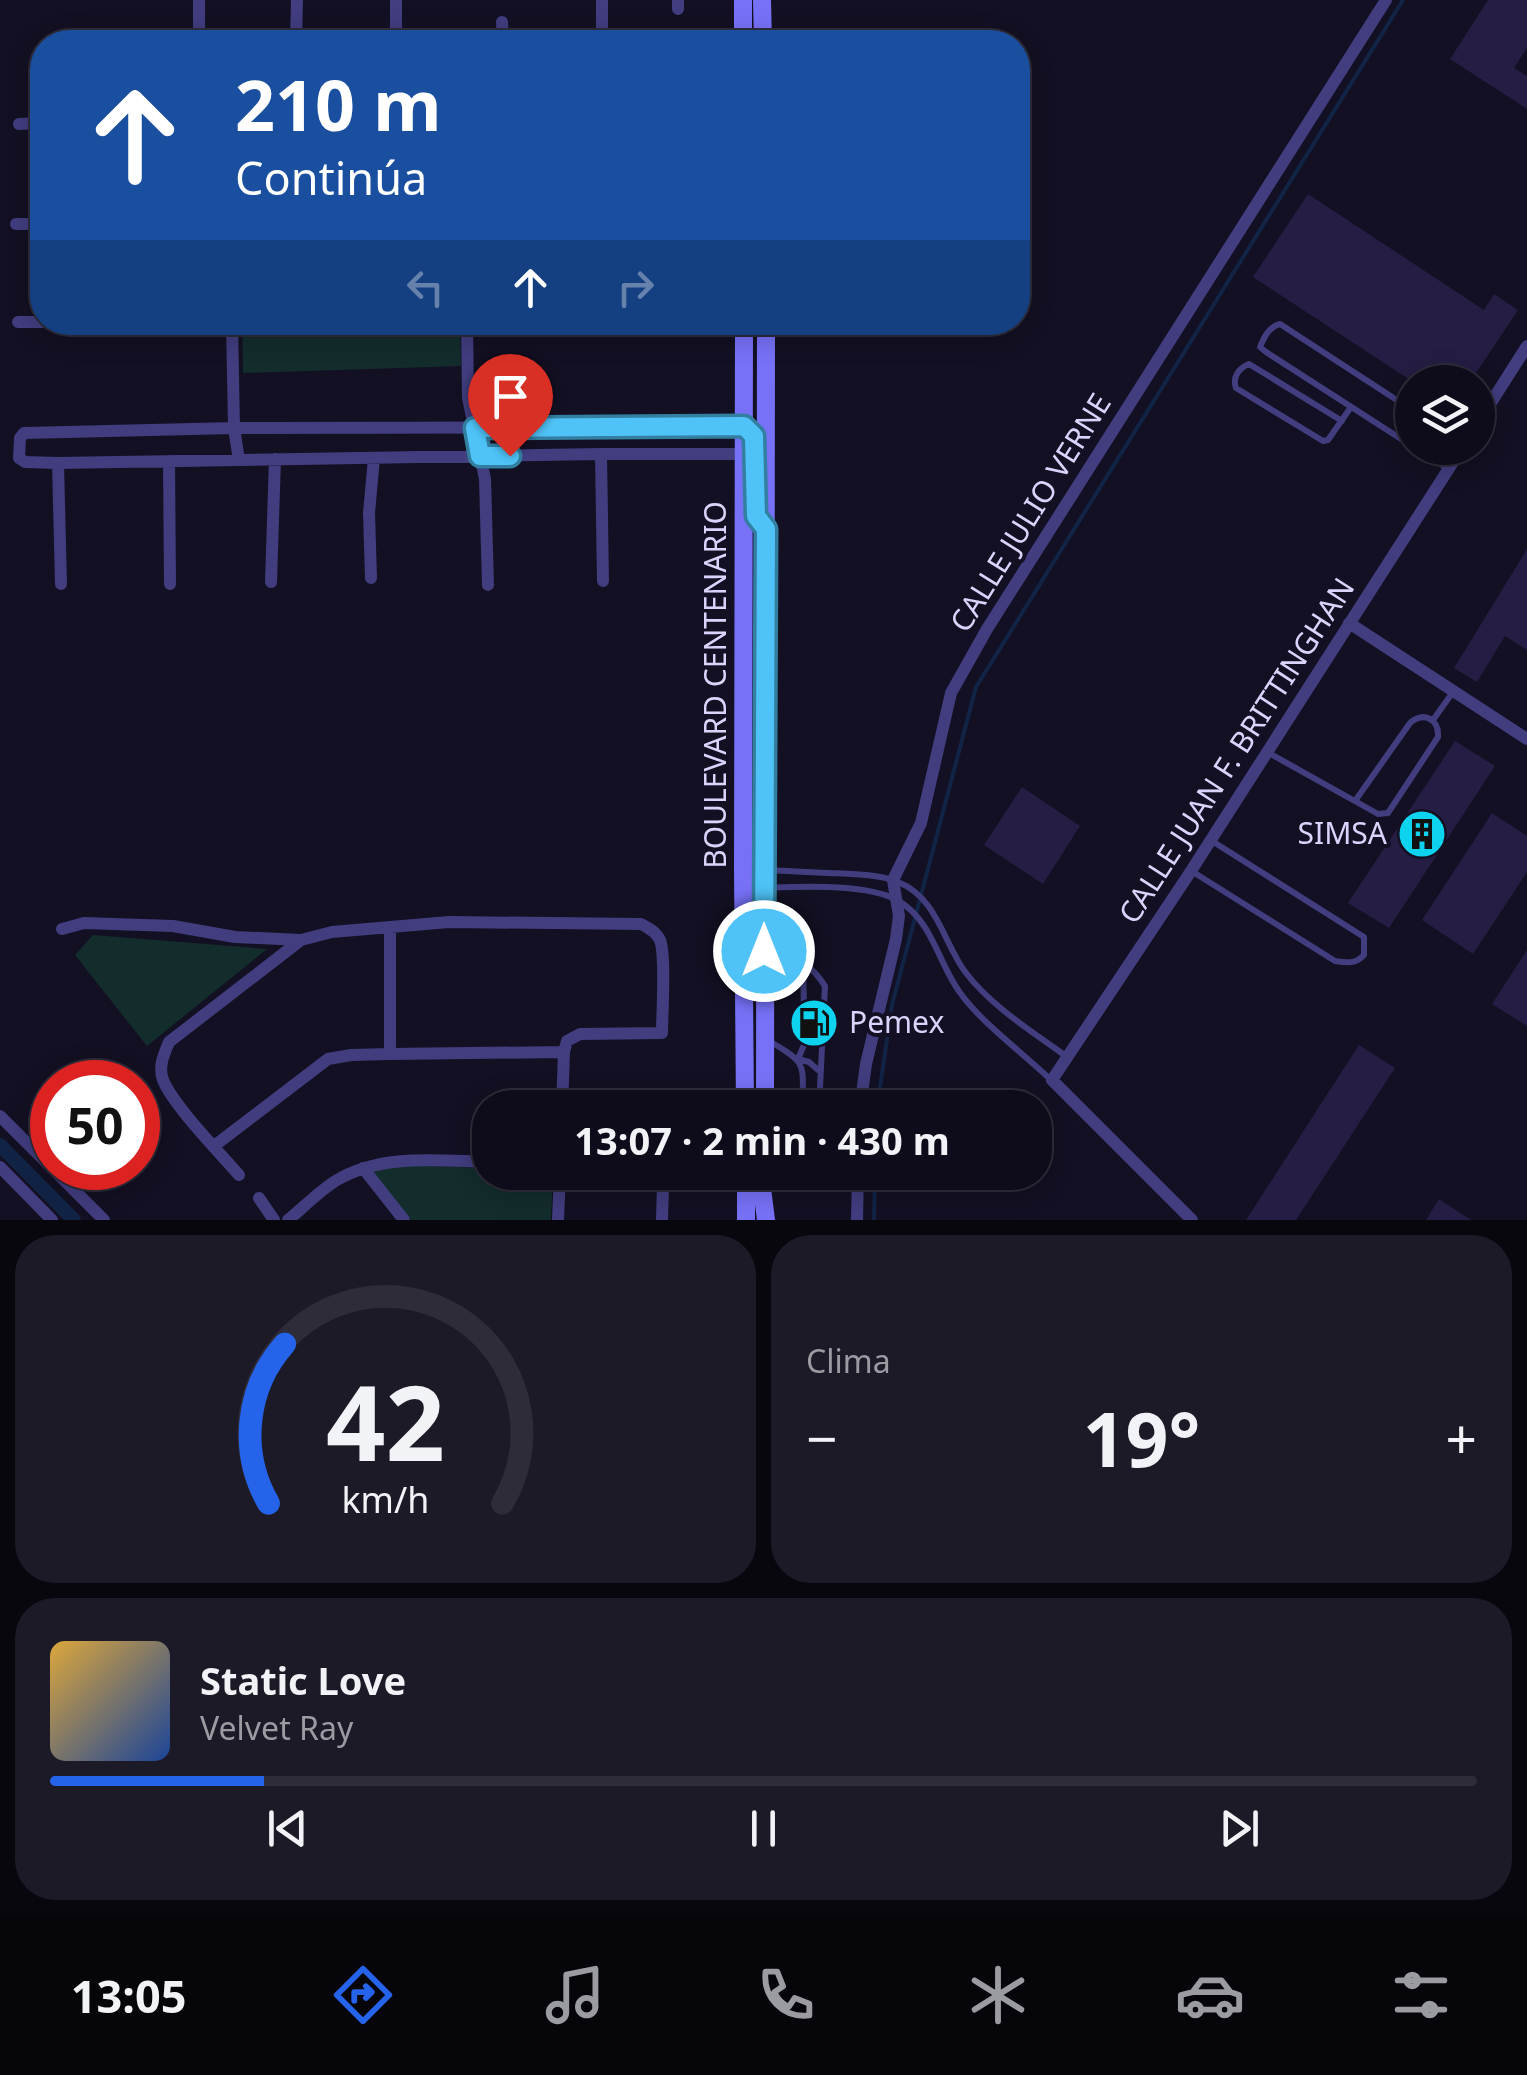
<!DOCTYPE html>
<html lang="es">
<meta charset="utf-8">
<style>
body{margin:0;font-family:"Noto Sans",sans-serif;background:#1c1a27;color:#f1f3f6;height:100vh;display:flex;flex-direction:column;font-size:38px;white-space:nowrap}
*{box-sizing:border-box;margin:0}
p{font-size:32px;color:#9b9ba2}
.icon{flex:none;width:55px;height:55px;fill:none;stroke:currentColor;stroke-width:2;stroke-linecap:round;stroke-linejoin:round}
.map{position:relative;height:1220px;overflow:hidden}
.details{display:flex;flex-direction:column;gap:15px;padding:15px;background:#08070e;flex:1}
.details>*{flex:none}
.guide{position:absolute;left:30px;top:30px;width:1000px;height:305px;border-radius:40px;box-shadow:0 5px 25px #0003,0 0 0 2px #2e2c39;background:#1a4fa0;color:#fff;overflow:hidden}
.buttons{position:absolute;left:1395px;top:365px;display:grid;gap:20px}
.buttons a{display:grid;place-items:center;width:100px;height:100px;border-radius:50%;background:#0e0c1a;box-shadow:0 5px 25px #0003,0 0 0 2px #2e2c39;font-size:50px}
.speed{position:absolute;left:30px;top:1060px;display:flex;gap:20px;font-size:50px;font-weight:700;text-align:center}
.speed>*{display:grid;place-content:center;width:130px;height:130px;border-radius:50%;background:#0e0c1a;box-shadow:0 5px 25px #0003,0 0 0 2px #2e2c39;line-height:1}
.speed .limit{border:15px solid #d22;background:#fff;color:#111}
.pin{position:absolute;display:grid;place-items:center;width:85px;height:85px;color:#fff;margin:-102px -42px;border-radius:50% 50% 50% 0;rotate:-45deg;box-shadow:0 0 10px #0007}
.pin .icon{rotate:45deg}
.me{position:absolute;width:110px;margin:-55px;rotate:0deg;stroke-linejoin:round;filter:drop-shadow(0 0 8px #0008)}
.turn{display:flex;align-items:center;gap:35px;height:210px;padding:0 40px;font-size:45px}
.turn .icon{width:130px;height:130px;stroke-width:2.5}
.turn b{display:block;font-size:70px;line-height:85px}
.lanes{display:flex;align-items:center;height:95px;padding:0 40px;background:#0003;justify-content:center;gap:50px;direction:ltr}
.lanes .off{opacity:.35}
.big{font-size:75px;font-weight:700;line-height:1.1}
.details .tile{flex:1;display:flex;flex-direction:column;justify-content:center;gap:15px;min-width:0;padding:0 35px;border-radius:40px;background:#1c1a27}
.details .dial{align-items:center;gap:0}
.dial svg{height:260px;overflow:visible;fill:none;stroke:#2e2c39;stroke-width:7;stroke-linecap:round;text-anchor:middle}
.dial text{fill:#f1f3f6;stroke:none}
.song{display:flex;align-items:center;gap:30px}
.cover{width:120px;height:120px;border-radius:15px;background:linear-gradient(135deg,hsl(40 70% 55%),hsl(220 70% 35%))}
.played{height:10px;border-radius:5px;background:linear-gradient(90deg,#2563eb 15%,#2e2c39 15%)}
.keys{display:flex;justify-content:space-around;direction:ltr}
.heat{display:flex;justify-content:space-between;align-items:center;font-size:55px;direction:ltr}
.details .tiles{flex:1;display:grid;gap:15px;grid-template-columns:1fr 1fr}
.tile:last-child{grid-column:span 2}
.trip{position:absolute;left:472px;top:1090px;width:580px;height:100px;border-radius:40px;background:#0e0c1a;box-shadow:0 5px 25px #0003,0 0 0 2px #2e2c39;font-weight:700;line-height:100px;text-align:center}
.tabs{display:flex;height:160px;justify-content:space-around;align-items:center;background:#06050a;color:#9b9ba2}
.tabs .icon{width:70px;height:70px}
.tabs .active{color:#2563eb}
.tabs b{font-size:45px;color:#f1f3f6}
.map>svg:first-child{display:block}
.green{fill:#132d2c}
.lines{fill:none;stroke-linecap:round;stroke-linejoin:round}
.stream{stroke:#112446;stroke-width:4}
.canal{stroke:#112446;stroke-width:14}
.building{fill:#251d43}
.lane{stroke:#413d7f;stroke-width:6}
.street{stroke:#413d7f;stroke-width:12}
.secondary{stroke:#7771f7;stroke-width:18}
.route-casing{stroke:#337fa1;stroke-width:25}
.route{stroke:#4fc3f7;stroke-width:18}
.labels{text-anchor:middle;stroke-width:8;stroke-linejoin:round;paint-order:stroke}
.street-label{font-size:30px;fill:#dad4fc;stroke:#131023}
.poi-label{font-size:30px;fill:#dad4fc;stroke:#131023;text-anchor:end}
</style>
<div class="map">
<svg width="1527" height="1220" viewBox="0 0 1527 1220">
<rect width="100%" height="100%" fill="#131023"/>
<path class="green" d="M242,323H460L461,366L243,373Z
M93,935L267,949L147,1046L75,955Z
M389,1165L490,1168V1172L553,1173L551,1220H411L371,1170Z"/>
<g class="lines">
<path class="stream" d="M877,1108L892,1005L976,687L1403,0
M874,1220L875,1172"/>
<path class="canal" d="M0,1145L74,1220"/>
</g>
<path class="building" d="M1488,0H1527V48L1514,68L1527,76V109L1450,59Z
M1308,194L1484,310L1494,294L1518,310L1470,382H1413L1253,277Z
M1527,549V650L1505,636L1477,682L1454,668Z
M1455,741L1495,766L1389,928L1348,903Z
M1022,787L1080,826L1043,884L984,845Z
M1492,813L1527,836V872L1473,954L1422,920Z
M1527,950V1026L1492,1004Z
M1359,1045L1395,1068L1296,1220H1246Z
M1439,1199L1471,1220H1426Z"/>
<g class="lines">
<path class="lane" d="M1412,410L1280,324C1269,327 1264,337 1260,347L1266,352L1412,446
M1342,421L1249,364C1239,368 1232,377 1236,388L1323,441L1328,440L1351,407
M1415,448L1447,468
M1433,720L1453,692
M1267,752L1378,814L1388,813L1438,737C1439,719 1424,711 1410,723L1355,801
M744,869C773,870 801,872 829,873C851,874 878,874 898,882C938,898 943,943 966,973C992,1007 1033,1032 1067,1057
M1193,872L1335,961C1347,963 1356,964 1364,955V937L1212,841
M745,888C786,888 861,881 897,900C933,920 938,964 961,994C981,1022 1024,1054 1050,1079
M770,953C798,961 808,960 825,986L819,1108
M803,962L804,1009L812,1025
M769,1041C809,1064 802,1063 803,1108
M818,1070L809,1062L798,1059L823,1001
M766,1177L777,1172"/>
<path class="street" d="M602,0V42
M678,9V0
M502,22L503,42
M199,42V0
M296,42L297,0
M396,42V0
M19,124L42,123
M16,224H42
M18,322H42
M232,322L234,428L239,460
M467,322L468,398L485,479L488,585
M532,322L656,324
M1478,423L1527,346
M745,427L234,428L24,433L20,438L19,458L25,462L58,463L601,454H745
M601,454L603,581
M169,461L170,584
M58,463L61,584
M371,578L369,513L374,458
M271,582L275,459
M1349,623L1527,739
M62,929L84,923L173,926L235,937L301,940L332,932L449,922L641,924C649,928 656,932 660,940C666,955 662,1014 662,1033L580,1034L567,1041L564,1052L390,1054L351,1055L328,1059L214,1146
M390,1054V927
M562,1097L745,1100
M562,1108L564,1052
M860,1108L866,1064L896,939L899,916L893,880L921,823L951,693L987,629L1386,0
M0,1116L104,1220
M0,1167L52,1220
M363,1168L404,1220
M239,1175C219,1152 173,1105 163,1080C158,1067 164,1054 169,1042L301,940
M560,1185H663L662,1220
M259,1198L274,1220
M288,1220C304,1207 319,1191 337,1180C383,1153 438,1161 490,1162
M558,1220L560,1172
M857,1220L858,1172
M1192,1220L1052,1080L1191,871L1462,448"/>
<path class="secondary" d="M743,0V42
M762,0L763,42
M744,322L743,869L745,1108
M765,1108L766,322
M746,1172V1220
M760,1172L766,1220"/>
</g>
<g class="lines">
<g class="route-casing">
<path id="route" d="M510,456H480L475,428L744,426L754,436L756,516L766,529L764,951"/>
</g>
<use href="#route" class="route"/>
</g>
<defs>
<g id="building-disc" transform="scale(2.5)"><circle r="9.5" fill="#0ed3ef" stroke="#131023"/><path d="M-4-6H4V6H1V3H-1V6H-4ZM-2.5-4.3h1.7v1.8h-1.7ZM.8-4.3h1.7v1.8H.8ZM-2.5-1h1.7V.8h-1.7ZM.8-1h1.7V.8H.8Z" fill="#111"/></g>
<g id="fuel-disc" transform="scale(2.5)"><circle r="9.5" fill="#0ed3ef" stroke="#131023"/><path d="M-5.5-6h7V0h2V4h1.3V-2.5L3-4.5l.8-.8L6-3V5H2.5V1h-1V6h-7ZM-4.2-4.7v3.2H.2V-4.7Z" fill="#111"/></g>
</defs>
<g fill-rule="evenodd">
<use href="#building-disc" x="1422" y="834"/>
<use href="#fuel-disc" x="814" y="1023"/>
</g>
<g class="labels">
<g class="street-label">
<text transform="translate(1031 513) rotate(-58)" y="10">CALLE JULIO VERNE</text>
<text transform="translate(716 685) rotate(-90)" y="10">BOULEVARD CENTENARIO</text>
<text transform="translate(1237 751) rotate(-57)" y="10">CALLE JUAN F. BRITTINGHAN</text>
</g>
<g class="poi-label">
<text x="1387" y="844">SIMSA</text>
<text x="849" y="1033" text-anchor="start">Pemex</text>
</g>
</g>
</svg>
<div class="buttons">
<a><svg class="icon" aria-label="layers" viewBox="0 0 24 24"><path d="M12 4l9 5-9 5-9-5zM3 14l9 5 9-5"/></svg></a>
</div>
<div class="speed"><div class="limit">50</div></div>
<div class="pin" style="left:510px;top:456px;background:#d93025"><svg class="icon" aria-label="arrive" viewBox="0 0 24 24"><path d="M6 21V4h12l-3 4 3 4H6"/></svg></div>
<svg class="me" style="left:764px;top:951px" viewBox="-20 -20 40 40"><circle r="17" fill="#4fc3f7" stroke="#fff" stroke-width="3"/><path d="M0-11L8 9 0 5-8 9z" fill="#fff"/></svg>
<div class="trip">13:07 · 2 min · 430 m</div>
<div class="guide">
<div class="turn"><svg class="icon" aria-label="ahead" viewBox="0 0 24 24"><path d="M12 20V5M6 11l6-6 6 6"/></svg><div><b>210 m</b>Continúa</div></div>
<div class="lanes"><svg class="icon off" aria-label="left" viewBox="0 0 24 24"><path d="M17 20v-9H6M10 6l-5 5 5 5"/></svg><svg class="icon" aria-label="ahead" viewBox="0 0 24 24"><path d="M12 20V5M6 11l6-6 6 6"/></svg><svg class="icon off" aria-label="right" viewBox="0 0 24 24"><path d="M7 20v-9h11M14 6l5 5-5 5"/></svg></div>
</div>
</div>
<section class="details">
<div class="tiles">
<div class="tile dial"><svg viewBox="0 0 100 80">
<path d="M14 69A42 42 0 1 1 86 69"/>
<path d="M14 69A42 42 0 0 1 19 20" stroke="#2563eb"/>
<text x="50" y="56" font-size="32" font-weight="700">42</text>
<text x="50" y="72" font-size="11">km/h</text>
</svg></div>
<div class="tile"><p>Clima</p>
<div class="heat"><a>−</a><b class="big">19°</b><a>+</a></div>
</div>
<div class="tile">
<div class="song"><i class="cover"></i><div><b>Static Love</b><p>Velvet Ray</p></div></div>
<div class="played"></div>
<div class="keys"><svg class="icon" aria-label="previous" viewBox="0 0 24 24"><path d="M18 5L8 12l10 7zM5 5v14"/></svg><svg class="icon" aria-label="pause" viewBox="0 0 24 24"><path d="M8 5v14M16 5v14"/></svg><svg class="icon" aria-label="next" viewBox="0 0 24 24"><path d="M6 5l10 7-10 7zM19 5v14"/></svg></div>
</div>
</div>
</section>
<nav class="tabs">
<b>13:05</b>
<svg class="icon active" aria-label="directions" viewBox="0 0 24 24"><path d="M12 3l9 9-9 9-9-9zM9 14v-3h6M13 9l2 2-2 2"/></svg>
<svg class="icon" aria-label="music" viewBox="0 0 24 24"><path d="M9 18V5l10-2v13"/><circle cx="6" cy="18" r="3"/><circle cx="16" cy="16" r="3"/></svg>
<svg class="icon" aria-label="phone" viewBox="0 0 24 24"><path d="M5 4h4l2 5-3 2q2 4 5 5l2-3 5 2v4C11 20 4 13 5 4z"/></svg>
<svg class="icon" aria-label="climate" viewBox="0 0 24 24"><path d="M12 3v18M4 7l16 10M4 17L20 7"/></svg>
<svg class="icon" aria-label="car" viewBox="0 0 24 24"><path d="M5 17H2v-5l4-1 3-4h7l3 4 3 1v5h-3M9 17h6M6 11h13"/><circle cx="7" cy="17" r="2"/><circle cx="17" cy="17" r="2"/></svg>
<svg class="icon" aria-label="filters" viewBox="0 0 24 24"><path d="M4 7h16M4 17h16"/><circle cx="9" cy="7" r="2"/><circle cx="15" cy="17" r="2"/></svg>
</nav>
